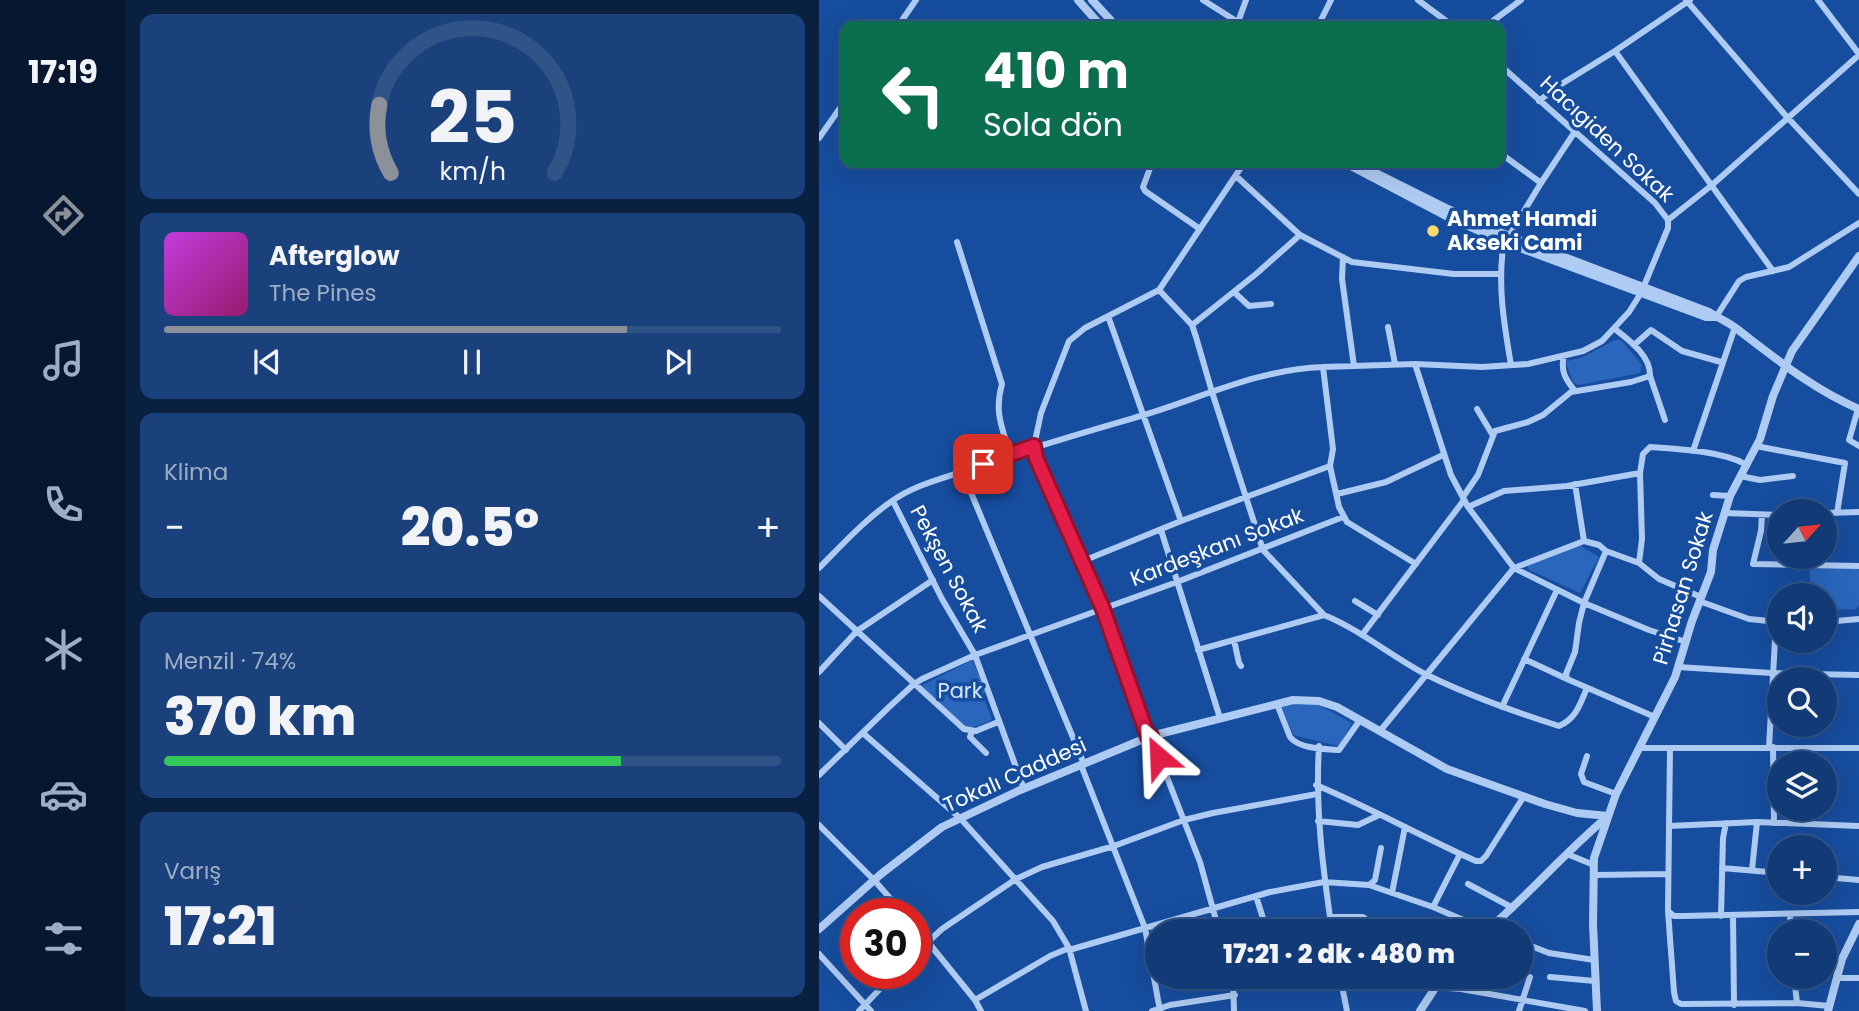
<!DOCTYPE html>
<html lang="tr">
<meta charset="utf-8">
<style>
body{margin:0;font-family:Poppins,sans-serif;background:#1a417b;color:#f1f3f6;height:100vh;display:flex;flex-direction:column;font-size:26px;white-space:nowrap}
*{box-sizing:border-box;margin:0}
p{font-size:23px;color:#9cadc5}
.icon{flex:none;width:38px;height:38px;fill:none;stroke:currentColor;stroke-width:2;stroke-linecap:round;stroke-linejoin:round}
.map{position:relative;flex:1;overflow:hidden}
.panel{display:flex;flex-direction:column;gap:14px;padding:14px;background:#092041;width:693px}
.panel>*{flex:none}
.hud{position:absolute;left:21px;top:21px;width:665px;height:147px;border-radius:14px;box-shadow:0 7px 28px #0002,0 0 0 2px #305488;background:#0b6e4f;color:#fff;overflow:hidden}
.needle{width:46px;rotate:63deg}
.buttons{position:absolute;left:948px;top:499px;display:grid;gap:14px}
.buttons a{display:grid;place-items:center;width:70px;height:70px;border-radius:50%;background:#113a76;box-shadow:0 7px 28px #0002,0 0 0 2px #305488;font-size:35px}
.speed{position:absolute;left:21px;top:898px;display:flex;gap:14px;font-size:35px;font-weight:700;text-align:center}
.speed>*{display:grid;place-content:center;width:91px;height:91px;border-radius:50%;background:#113a76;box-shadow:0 7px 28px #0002,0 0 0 2px #305488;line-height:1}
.speed .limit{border:10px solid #d22;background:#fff;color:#111}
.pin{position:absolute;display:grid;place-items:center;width:60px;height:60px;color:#fff;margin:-30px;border-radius:14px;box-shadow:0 4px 10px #0006}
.me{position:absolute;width:77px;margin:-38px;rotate:334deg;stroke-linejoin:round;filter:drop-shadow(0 0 5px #0008)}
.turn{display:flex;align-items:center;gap:24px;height:147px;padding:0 28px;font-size:32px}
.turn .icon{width:91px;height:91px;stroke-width:2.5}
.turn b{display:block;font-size:49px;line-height:60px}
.big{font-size:52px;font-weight:800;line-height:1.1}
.panel .card{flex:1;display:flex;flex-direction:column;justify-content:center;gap:10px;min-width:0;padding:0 24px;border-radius:14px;background:#1a417b}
.panel .dial{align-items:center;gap:0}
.dial svg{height:182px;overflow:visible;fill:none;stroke:#305488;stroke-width:7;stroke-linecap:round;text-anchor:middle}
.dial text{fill:#f1f3f6;stroke:none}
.song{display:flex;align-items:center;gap:21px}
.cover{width:84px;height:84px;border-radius:10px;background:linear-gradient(135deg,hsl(290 70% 55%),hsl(320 70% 35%))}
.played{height:7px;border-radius:4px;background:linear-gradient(90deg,#8c9099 75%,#305488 75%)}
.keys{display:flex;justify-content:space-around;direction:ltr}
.heat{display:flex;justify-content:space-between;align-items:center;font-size:38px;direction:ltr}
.charge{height:10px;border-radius:5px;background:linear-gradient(90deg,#34c759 74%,#305488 0)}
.trip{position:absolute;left:326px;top:919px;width:388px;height:70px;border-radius:35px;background:#113a76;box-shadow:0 7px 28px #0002,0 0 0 2px #305488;font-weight:800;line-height:70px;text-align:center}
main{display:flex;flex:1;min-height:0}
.tabs{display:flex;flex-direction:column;width:126px;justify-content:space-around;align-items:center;background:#07172f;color:#9cadc5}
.tabs .icon{width:49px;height:49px}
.tabs .active{color:#8c9099}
.tabs b{font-size:32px;color:#f1f3f6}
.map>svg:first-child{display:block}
.green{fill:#2a66bb}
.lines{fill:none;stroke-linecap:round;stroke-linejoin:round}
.minor{stroke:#aecbf3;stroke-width:6}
.tertiary{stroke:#aecbf3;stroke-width:8}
.route-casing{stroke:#92132f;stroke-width:18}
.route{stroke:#e11d48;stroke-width:12}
.poi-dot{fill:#ffda70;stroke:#174d9e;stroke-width:2.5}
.labels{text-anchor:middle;stroke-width:7;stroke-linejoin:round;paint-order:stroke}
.street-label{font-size:21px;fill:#fff;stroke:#174d9e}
.poi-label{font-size:21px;font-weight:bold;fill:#fff;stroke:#174d9e;text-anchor:start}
.park-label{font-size:21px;fill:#d6e6fd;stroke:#174d9e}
</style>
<main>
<nav class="tabs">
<b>17:19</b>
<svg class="icon active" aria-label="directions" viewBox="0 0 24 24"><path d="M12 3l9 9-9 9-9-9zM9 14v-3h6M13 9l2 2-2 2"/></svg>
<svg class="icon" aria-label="music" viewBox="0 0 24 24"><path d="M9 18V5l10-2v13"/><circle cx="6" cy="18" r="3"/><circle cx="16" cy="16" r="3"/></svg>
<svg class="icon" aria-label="phone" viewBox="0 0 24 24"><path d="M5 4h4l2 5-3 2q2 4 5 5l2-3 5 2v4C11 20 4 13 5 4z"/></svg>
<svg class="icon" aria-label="climate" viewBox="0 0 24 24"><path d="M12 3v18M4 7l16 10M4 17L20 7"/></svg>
<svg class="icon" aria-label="car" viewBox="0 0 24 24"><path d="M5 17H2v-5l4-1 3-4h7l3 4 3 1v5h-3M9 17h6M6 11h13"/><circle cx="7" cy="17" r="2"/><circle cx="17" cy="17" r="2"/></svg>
<svg class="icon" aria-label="filters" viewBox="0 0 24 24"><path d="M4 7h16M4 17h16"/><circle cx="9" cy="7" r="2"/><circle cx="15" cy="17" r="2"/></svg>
</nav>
<section class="panel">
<div class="card dial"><svg viewBox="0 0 100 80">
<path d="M14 69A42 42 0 1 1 86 69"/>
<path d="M14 69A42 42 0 0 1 9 39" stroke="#8c9099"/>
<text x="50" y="56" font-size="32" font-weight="700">25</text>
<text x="50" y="72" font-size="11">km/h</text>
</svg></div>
<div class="card">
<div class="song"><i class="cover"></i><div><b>Afterglow</b><p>The Pines</p></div></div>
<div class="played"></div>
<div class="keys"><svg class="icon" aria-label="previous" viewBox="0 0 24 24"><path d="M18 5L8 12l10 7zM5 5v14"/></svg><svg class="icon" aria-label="pause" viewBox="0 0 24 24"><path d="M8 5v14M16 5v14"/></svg><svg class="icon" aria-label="next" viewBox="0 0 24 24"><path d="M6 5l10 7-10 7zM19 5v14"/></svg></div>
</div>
<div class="card"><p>Klima</p>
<div class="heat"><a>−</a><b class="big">20.5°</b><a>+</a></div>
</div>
<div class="card"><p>Menzil · 74%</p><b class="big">370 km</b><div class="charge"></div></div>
<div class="card"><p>Varış</p><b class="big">17:21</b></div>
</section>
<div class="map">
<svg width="1040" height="1011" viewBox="0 0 1040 1011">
<rect width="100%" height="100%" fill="#174d9e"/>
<path class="green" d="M796,340H802L823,365L821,373L760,385L755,383L747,364L748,361L764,357Z
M758,546H762L780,557L761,593L708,569L710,564Z
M991,567H1037L1040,570V605L1037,609L1006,610V595H991Z
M153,660L167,691L164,696L173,720L149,729L102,686Z
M478,703H496L533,723L520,746L474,735L463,707Z"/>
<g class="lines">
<path class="minor" d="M384,0L425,26
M599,0L634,26
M867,0L968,117L1040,194
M871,0L796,51L954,271
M999,0L1040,54
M419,22L427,0
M79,26L97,0
M499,26L512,0
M667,26L702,0
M720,101L736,88L796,51
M0,138L26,101
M681,153L722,183
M333,163L324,187L326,191L381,229
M417,176L481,235
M849,220L893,185L1040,55
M690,236L722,183L755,133
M138,242L183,384C175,412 183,427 191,454
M685,242C678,283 685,324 692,365
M524,257L523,279L535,366
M340,290L373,325L377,337L393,392L444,550L505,615
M415,292L430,306L452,304
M289,316L362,521
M897,317L920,281L927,277L970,267L1040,223
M373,325L437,274L481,235L533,262L635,274H681
M569,327L576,364
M815,345L832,330L863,351L902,362
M745,356C741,371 747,380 756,391
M596,364L632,475L649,507L695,568L765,603L830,630L867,642
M504,367L596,364L663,367L709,364L764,351L783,341L810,312L822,293L849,228V220L836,203L681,65
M831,376L846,420
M658,409L673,434
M1039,409L1030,440L1040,446
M937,446L1026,463L1018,513
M874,451L916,327
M511,466L520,507L528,522L597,564
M143,471L265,764
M921,476L941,480L974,476
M756,484L765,541
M518,494L567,482L624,455
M894,495L911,496
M644,497L659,475L676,431L709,422L724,415L752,392L812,382L831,376C832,356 810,340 796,329
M74,501L123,599L156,655L205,789
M649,507L685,491L748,486L821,473
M906,513L961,515
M1006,513L1040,512
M943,515L942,531L934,564L1040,566
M342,530L401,718
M787,551L765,603L760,623L756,652L747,674L748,679L836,717
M820,563L823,539L821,473L824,454L831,447C859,449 903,451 926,464
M0,568C25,543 49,516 79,497C100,484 125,478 148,470C206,449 266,432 325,415C384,397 441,369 504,367L514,449L511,466L362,521L264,561
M114,580L38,631L145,729L157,731L179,722
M0,596L38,631L0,672
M536,601L559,615
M880,601L930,619L959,622
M1006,622L1040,619
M543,635L645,500
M415,640L420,663L422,666
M379,650L505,615C542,630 573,657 608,675C651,696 696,712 740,726C757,719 761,704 768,688
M705,659L748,679
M859,667L952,673L1040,675
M458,704L471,737C480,749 506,749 520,750L541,720
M683,707L738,590
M0,723L27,750
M153,731L151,737L167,753
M561,731L695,568L765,541L780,545L787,551L820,563L840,579L882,597
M45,734L141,818L234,921L250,948L267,1011
M332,736L381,862L400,931
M329,737L284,609L217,459L215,446L222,413L250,341L266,328L340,290L425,163
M500,746C496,809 504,869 513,931
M950,747L957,622
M954,747L955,823
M820,748H1040
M851,748L849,911L855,916H864L1040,912
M768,756L762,774L765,782L797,794
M262,765L326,928L341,1011
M0,775L69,708L95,684L103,679L156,655L358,582L524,517
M497,785C552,808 603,837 657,861H662L667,856L705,796
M499,821L539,825L560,815
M0,825L55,880L85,914
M850,826L938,822
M748,854L775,865
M903,868L961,873
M933,870L938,822L1040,826
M775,875L849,874
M1006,877L1040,880
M649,884L694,908
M550,885L614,907L641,854
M573,893L586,827
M437,896L448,931
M614,907L670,931
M849,911L855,992L857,1001L862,1004L978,1003L1010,1006
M971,914L972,931
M914,915L915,1005
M902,916L904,838L907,823
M511,917H544L551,923L549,926
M96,926L156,1000L162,1011
M702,942L730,953L775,960
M250,950L451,892L505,882L550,885L556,880L562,848
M0,954L52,1011
M96,954L123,929L197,879L223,867L295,846L365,820L394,813L498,794
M414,976L415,1011
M521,976L528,1011
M975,976L978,1003
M731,977L776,981
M1018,978H1040
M616,987L642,989L766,1011
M156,1000L231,956L250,948
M40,1011L76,973
M333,1011L351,1005L416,995
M700,1011L711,977"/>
<path class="tertiary" d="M259,0L282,26
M273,0L297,26
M526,163L627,216L685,242L887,317H897
M537,163L629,209L690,236L890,312C899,318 909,322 918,329C956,358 995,390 1040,409
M0,929L62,874L123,827L199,791L332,736L474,700L500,701L518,707L628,769L726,804L758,813L789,816
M667,931C709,896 745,853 787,818
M601,1011L624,976
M778,1011L774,924L775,858L797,794L856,677L873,621L892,572L894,550L911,496L941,439L954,396L973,351L1040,256
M1009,1011L1023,959L1040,924"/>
</g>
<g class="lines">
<g class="route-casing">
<path id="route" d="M164,464L215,446L217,458L284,609L329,737L332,736L340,757"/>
</g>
<use href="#route" class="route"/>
</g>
<circle class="poi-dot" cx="614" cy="231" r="7"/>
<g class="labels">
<g class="street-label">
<text transform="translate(788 139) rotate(43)" y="7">Hacıgiden Sokak</text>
<text transform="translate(398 547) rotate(-21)" y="7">Kardeşkanı Sokak</text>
<text transform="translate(130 569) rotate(62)" y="7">Pekşen Sokak</text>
<text transform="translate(864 588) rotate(-73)" y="7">Pirhasan Sokak</text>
<text transform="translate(196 775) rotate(-24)" y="7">Tokalı Caddesi</text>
</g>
<g class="poi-label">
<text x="628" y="226">Ahmet Hamdi<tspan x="628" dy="24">Akseki Cami</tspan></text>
</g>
<g class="park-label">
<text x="141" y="698">Park</text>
</g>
</g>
</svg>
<div class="buttons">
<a><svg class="needle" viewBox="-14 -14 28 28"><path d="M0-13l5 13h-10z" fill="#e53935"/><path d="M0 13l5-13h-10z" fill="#9cadc5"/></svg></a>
<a><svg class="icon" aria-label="sound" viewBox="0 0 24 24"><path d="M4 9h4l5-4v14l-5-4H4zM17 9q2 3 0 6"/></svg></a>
<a><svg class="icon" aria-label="search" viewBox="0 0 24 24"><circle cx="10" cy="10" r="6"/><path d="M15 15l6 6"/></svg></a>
<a><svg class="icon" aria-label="layers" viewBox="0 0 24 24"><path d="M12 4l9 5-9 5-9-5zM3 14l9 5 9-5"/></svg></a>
<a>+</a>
<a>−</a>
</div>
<div class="speed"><div class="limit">30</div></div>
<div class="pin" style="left:164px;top:464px;background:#d93025"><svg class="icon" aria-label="arrive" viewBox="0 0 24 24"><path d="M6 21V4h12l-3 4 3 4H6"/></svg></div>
<svg class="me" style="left:340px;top:757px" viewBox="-20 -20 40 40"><path d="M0-17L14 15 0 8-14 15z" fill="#e11d48" stroke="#fff" stroke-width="4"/></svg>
<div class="trip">17:21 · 2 dk · 480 m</div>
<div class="hud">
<div class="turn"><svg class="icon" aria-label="left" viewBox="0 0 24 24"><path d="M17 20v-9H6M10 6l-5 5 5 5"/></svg><div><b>410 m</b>Sola dön</div></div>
</div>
</div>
</main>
